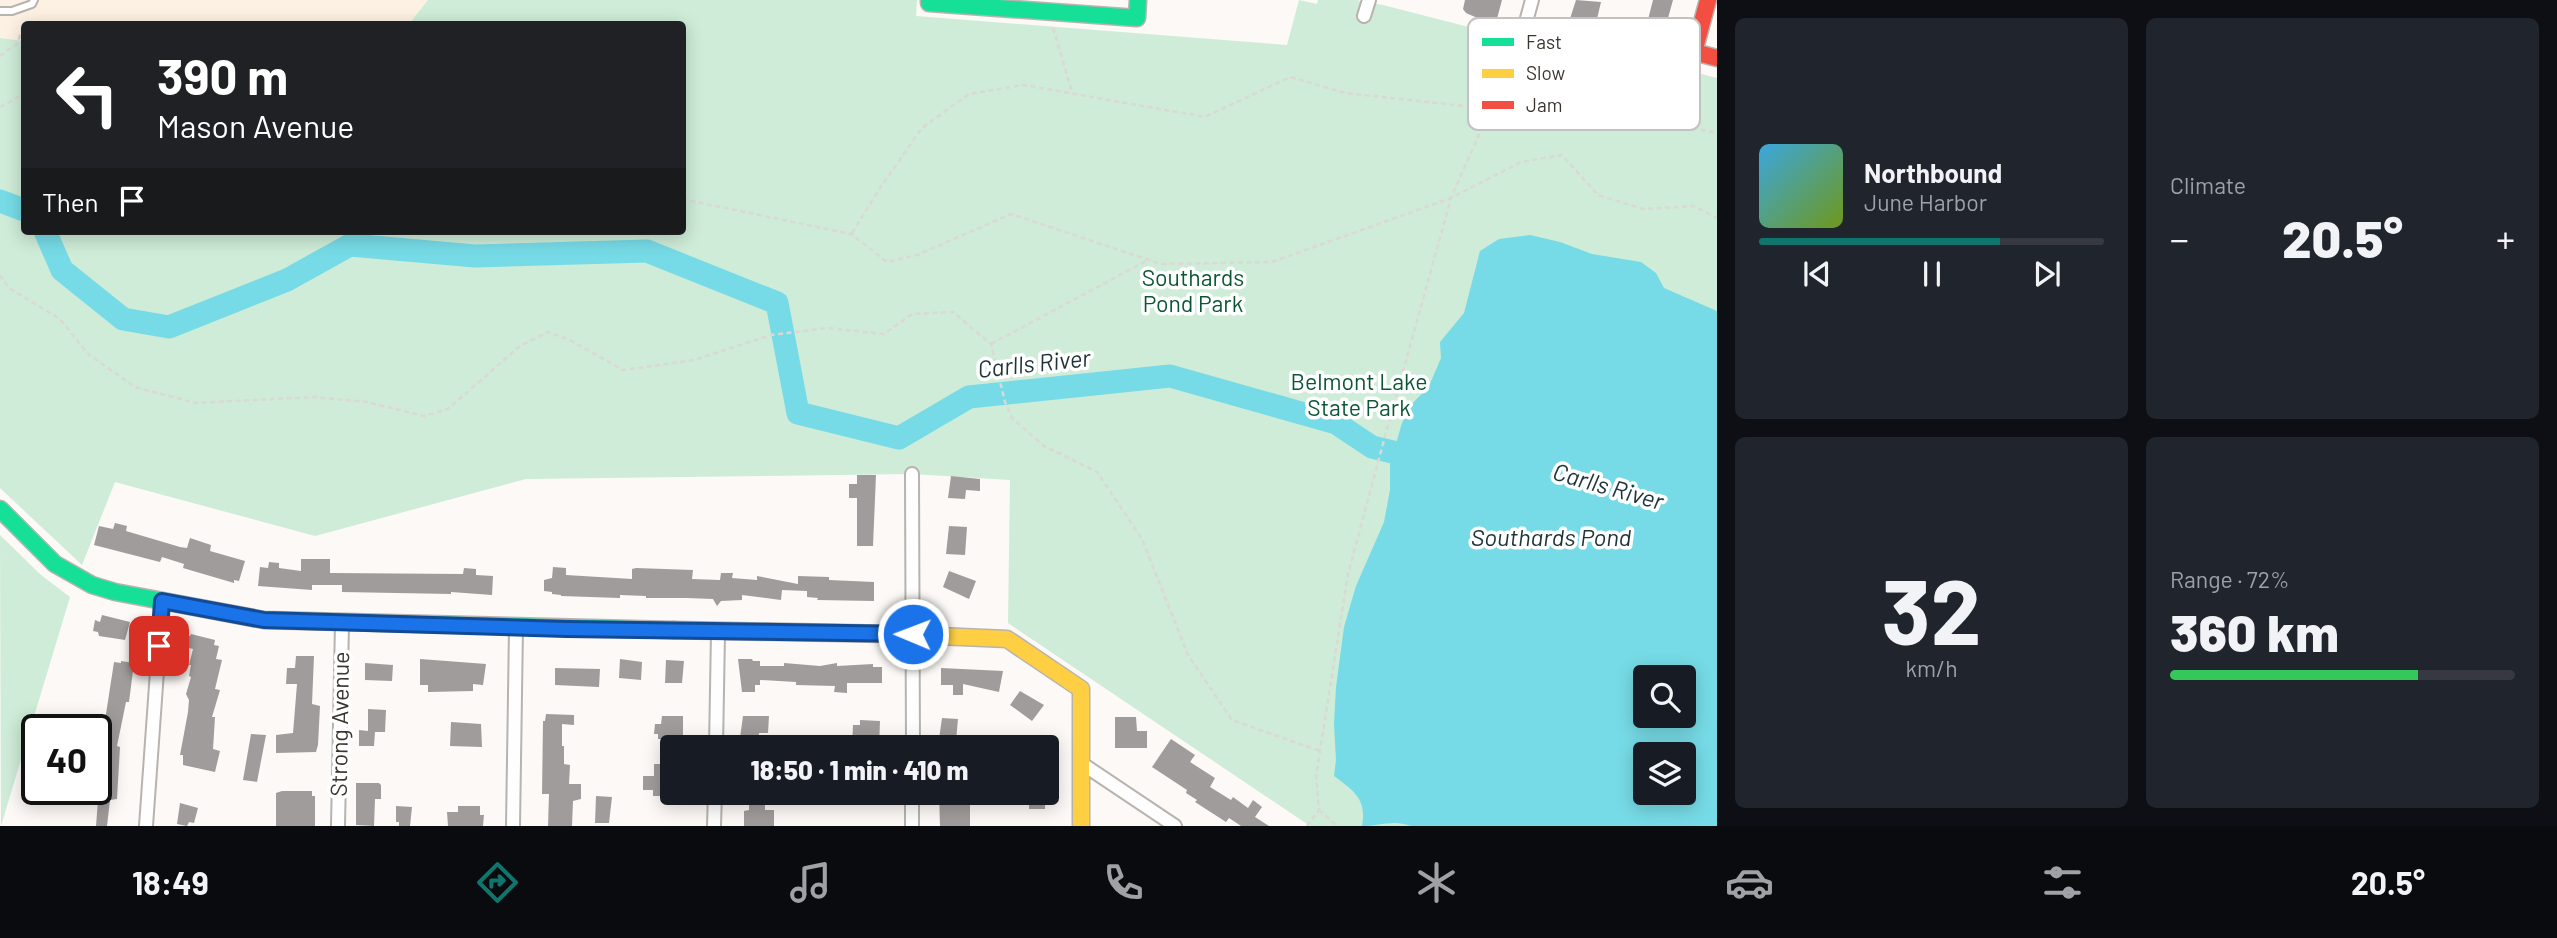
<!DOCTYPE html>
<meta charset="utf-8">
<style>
body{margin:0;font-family:Barlow,sans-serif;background:#20242c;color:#f1f3f6;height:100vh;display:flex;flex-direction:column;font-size:26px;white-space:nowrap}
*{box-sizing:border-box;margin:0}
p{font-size:23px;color:#9ea1a6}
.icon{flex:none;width:38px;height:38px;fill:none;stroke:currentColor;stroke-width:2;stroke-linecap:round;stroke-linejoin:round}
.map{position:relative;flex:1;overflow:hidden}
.side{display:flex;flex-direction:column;gap:18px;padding:18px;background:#0d0f14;width:840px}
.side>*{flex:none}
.banner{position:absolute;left:21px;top:21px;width:665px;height:214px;border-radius:7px;box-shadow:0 4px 18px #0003;background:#202124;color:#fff;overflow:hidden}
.tools{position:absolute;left:1633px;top:665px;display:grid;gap:14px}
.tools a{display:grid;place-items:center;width:63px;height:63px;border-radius:7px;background:#171b24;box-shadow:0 4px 18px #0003;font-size:35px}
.speed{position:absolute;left:21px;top:714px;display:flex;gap:14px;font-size:35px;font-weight:700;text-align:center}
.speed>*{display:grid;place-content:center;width:91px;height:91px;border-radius:50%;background:#171b24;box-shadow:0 4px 18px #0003;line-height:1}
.speed .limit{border:4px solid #111;border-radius:10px;background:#fff;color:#111}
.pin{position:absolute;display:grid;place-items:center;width:60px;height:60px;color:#fff;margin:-30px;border-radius:14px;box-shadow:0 4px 10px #0006}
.me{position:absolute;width:77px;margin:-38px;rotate:271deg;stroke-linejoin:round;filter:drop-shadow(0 0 5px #0008)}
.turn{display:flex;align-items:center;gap:24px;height:147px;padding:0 21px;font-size:32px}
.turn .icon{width:91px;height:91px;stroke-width:2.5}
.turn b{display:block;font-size:49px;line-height:60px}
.then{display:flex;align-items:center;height:66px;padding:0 21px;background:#0003;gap:14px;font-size:26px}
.big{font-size:52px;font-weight:800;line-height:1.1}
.side .widget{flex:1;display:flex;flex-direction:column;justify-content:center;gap:10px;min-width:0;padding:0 24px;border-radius:10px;background:#20242c}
.side .dial{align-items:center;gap:0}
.dial b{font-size:91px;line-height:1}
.song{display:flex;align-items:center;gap:21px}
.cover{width:84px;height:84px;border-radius:10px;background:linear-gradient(135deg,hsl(200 70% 55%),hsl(80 70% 35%))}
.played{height:7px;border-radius:4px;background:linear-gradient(90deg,#0f766e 70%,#363941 70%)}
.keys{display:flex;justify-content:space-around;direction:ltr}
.heat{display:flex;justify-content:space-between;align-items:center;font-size:38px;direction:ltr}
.charge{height:10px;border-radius:5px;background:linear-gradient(90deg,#34c759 72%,#363941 0)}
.side .tiles{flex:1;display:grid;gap:18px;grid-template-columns:repeat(2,1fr)}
.trip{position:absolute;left:660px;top:735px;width:399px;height:70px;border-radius:7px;background:#171b24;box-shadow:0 4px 18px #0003;font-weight:800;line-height:70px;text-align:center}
.tab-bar{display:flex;height:112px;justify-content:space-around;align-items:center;background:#090b0e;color:#9ea1a6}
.tab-bar .icon{width:49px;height:49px}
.tab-bar .selected{color:#0f766e}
.tab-bar b{font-size:32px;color:#f1f3f6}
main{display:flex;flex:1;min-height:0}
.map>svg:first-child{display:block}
.built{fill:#fdf1e4}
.green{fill:#ceecd7;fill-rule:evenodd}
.water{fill:#76dbe6;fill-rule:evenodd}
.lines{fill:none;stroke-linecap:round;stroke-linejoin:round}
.river{stroke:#76dbe6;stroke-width:23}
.building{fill:#a09c9c}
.lane-casing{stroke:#b7b3af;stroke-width:10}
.street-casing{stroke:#b7b3af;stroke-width:16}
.fast-casing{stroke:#b7b3af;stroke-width:19}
.slow-casing{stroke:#b7b3af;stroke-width:19}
.jam-casing{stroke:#b7b3af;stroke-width:19}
.path{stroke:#dbd8d6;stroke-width:2.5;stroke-dasharray:5 3.5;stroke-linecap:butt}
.lane{stroke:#fffefe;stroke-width:6}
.street{stroke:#fffefe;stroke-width:12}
.fast{stroke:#16e098;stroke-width:16}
.slow{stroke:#ffcf43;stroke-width:16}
.jam{stroke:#f24e42;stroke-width:16}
.route-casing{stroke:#114b97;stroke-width:18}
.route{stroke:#1a73e8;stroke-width:12}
.labels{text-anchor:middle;stroke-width:7;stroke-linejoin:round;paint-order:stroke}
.park-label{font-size:23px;fill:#0b5634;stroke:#fff}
.street-label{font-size:23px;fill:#3a352f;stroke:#fff}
.water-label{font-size:24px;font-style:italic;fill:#1d3438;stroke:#fff}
.key{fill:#fff;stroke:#c4c2c1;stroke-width:2}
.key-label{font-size:19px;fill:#3a352f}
</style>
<main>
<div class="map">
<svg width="1717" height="826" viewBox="0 0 1717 826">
<rect width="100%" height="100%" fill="#fcf9f6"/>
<path class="built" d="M0,0H917L907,134L682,24H24V41L0,38Z"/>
<path class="green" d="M428,0H917L916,16L1287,45L1299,0L1317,4L1318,0H1356L1383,5L1535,44L1539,32L1717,78V826H1310L1008,623L1010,480L912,474L526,479L315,536L115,482L82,565L0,488V38L24,41V231H682V24H409ZM1645,677H1684V716H1645ZM1645,754H1684V793H1645Z
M0,535L41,575L70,597L1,826Z"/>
<path class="water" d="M1530,235L1560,242L1592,254L1641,262L1656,273L1664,288L1717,311V826H1411C1394,819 1379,826 1362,826C1367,799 1354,791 1334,776L1336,760L1334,724L1336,687L1344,627L1356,586L1384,522L1390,490V464L1402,423L1411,405L1429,386L1441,358L1440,342L1464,313L1480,251L1499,239ZM1645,677H1684V716H1645ZM1645,754H1684V793H1645Z"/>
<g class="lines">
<path class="river" d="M0,201L24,210
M45,231L62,270L123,319L169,327L287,280L350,245L475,256L647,251L777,303L798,413L899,438L969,397L1170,376L1336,423L1372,447L1422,459"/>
</g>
<path class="building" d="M1465,0H1502L1494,30L1480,26L1482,20L1466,13L1463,9Z
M1576,0L1601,2L1597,19L1590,17L1586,30L1568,25Z
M1653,0H1673L1657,58L1632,51L1634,41L1642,43Z
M857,475H876L873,546H857V498H849V484H857Z
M951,476L980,479V491L966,490L965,499L948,498Z
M115,523L127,526L126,531L180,547L187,548L190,538L211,545L210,551L245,561L239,581L234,580V583L183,568L184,564L162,557L160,562L94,545L99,526L113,529Z
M949,526L967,527L965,555L946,554Z
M301,559H330V573L463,574L464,568L476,569V575L493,576L492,595L451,592V594L342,592V585H312V590L258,586L260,567L268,568L269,562L279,563V568L301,571Z
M553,567L566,568V575L632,579V569L636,568L693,570L692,579L720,580L721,573H733L732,578L757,580V576L798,584V576L829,577V580L874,582V601L817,600L818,598L807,597V591L782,590L781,600L742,595V600L721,601L717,606L713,599L687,598H646V596L620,595V598L561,596V595L552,594V592L544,591V580L552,578Z
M949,571L976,581L969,599L943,587Z
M102,615L130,622L125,640L99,636L98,632L93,631L95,620L100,622Z
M191,634L215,640L214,645L219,646L216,659L222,660L215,689L220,690L212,717H215L213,749L220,751L215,772L183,765V755H180L188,712L189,700L186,694L191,677L189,676L191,665H189L193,649L184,647L187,636H190Z
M296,656H314L312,704L320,706L318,745L316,752L276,753V735L293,733L297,684H286L287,668H295Z
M420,659L486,664L483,685L473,684V691L428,692V685H420Z
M620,659L642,662L641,680L619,678Z
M738,659H752L753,661H760V666H784V663L820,666L837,663V666L873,664V667H882V683H847V693L834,692L835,686L796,685V682L760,680V685H755V692H742Z
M666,660L684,661L682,683H665Z
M121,661L134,663L129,702H126L117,746L120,747L117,799L110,800L107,826H96L98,800H94L96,789V745L101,727H104L114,662L121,663Z
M365,663L393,665L392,681L365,680Z
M555,668L600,669L599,687L555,685Z
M941,668L1003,671L999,692L963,684V695H953V685H941Z
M1020,691L1044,705L1032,721L1010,705Z
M368,709L386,710L385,732H375L374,746H359V730L368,731Z
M546,714L574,715V725L562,724V746H564V764L570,765L569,784H581V799L573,801L572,826H548L549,794H542L543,721H545Z
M662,716H683V747L663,746L664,739H658V734H654L655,724H661Z
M743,716H769L768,733H759L758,746L739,745Z
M1115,717H1136L1137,731H1147V748H1115Z
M942,718L958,719L956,741L939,739Z
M860,720L880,721L879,747L852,746L853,725H860Z
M451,722L481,724L482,747L450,746Z
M251,734L266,735L257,782L243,780Z
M1171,739L1195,755L1190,762L1215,778L1210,787L1231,800L1233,797L1248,808L1253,800L1262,807L1255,817L1269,826H1241L1229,818L1226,822L1195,802L1197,800L1186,793L1187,790L1152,767Z
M654,764H672V796H653V790H643V776H654Z
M356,783H379L381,785V799H375L374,826L356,825Z
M282,791H312V796H315V826H276V793Z
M749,793H765V810H774V826H744V811L749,810Z
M939,793H970V826H940Z
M1029,793H1045V809H1029Z
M596,796L612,797L609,823H595Z
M180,803L198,808L194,823L189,822L187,826L177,824Z
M396,806L412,807L410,826H399V822H396Z
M458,806H480V815H484L483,826H448L447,812H458Z"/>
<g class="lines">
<g class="lane-casing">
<path id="lane" d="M0,11H12L32,4L34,0"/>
</g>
<g class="street-casing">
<path id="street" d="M1364,16L1369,0
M1521,40L1532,0
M912,474L913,747
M716,747L718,633
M1081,763L1175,826
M146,826L162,601
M338,826L342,623
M513,826L516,628
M714,826L715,793
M912,826V793"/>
</g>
<g class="fast-casing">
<path id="fast" d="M929,0V3L1137,18L1138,0
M0,509L55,564L92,585L115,592L264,620L674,630"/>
</g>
<g class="slow-casing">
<path id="slow" d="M893,634L1007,639L1081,689V826"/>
</g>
<g class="jam-casing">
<path id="jam" d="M1708,0L1694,52L1717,58
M674,630L893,634"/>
</g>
<path class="path" d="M1053,28L1072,92
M0,56L17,44L21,33
M0,107L24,94
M682,199L851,234L887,262L917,255L1011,214L1161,264L1272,262L1451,198L1521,162L1562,155L1598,195L1643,209L1694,206L1717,218
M852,233L880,188L922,128L969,94L1024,85L1205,117L1290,77L1346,93L1491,109L1527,119L1618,112L1717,133
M0,275L9,288L60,319L88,354L135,387L195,403L313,397L367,402L424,416L448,409L520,346L548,332L570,340L623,370L694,360L771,335L828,328L884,334L912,314L953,312L991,344L1005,402L1012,418L1044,446L1097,472L1142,539L1188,655L1232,720L1320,751
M991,344L1148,260
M1319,810L1337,826
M1307,826L1319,810L1316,776L1348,574L1384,440L1451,198L1516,51"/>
<use href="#lane" class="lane"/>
<use href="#street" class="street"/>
<use href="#fast" class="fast"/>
<use href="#slow" class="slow"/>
<use href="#jam" class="jam"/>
</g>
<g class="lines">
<g class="route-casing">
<path id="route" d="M159,646L162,601L264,620L566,629L913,634"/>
</g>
<use href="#route" class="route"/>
</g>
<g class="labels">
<g class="park-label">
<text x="1193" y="286">Southards<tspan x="1193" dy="26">Pond Park</tspan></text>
<text x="1359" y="390">Belmont Lake<tspan x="1359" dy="26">State Park</tspan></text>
</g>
<g class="street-label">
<text transform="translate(340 724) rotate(-89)" y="8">Strong Avenue</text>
</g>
<g class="water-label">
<text transform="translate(1034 364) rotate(-6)" y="8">Carlls River</text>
<text transform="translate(1608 487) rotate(16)" y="8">Carlls River</text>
<text x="1551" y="546">Southards Pond</text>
</g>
</g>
<rect x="1468" y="18" width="232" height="112" rx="10" class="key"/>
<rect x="1482" y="38" width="32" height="8" fill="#16e098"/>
<rect x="1482" y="69" width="32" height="9" fill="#ffcf43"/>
<rect x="1482" y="101" width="32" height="8" fill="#f24e42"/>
<g class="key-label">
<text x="1526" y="49">Fast</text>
<text x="1526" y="80">Slow</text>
<text x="1526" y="112">Jam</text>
</g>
</svg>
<div class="tools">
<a><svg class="icon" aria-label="search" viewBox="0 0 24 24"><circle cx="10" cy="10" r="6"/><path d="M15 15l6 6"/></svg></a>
<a><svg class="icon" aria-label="layers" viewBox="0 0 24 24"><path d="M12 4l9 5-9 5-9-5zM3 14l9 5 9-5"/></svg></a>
</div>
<div class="speed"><div class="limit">40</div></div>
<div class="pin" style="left:159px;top:646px;background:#d93025"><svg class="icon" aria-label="arrive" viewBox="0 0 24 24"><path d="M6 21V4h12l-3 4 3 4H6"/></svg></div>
<svg class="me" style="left:913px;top:634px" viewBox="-20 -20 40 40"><circle r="17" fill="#1a73e8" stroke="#fff" stroke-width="3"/><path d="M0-11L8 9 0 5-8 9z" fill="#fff"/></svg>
<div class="trip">18:50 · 1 min · 410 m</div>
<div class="banner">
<div class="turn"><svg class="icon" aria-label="left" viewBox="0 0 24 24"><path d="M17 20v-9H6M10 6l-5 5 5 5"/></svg><div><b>390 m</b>Mason Avenue</div></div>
<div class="then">Then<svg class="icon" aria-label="arrive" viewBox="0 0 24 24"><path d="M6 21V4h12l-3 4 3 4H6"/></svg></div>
</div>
</div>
<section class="side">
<div class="tiles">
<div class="widget">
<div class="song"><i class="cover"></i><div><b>Northbound</b><p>June Harbor</p></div></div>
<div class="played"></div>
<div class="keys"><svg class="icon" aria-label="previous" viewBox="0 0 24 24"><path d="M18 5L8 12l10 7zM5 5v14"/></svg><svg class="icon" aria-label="pause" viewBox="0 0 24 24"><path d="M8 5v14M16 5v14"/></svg><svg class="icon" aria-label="next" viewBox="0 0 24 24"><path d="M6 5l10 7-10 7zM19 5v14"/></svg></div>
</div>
<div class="widget"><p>Climate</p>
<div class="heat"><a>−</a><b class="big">20.5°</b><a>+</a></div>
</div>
<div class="widget dial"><b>32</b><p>km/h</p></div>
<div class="widget"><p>Range · 72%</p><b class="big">360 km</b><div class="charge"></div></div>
</div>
</section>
</main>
<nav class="tab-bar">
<b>18:49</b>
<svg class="icon selected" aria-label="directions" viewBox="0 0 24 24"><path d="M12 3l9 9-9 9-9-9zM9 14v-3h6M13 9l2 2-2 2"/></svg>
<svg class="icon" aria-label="music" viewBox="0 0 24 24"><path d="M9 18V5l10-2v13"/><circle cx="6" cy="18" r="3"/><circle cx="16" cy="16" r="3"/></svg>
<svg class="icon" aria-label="phone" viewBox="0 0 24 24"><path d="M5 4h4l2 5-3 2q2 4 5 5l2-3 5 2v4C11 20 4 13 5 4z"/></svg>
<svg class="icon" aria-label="climate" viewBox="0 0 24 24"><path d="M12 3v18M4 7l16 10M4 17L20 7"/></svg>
<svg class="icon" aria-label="car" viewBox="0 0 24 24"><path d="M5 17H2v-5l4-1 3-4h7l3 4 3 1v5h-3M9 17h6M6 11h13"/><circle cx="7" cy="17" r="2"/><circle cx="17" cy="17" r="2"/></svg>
<svg class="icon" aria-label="filters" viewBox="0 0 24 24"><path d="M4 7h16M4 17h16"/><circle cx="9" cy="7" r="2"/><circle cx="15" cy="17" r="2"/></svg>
<b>20.5°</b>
</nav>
